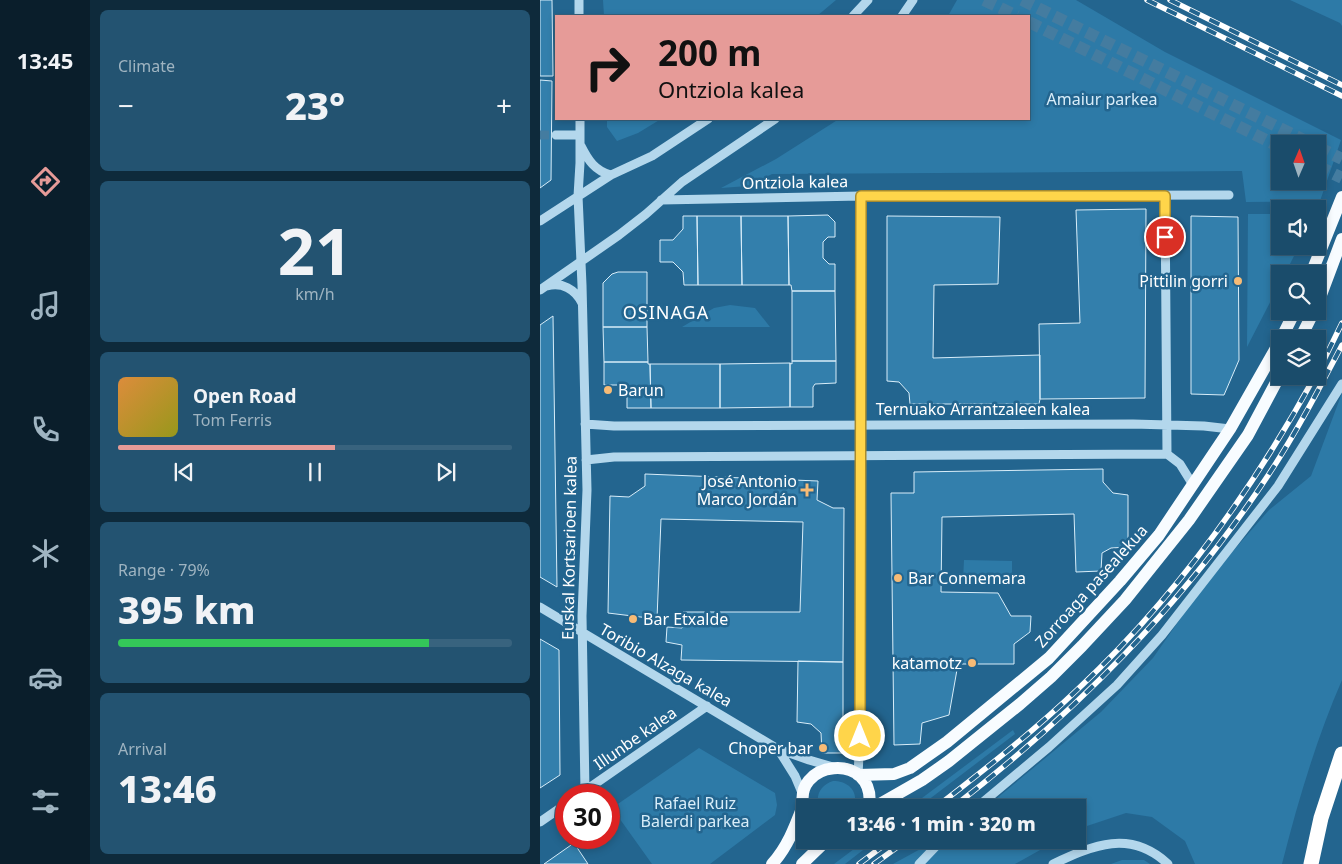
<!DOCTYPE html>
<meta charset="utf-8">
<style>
body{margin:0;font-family:"Noto Sans",sans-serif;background:#235371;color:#f1f3f6;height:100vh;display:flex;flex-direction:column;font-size:19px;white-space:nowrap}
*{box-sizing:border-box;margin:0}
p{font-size:16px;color:#9fb4c1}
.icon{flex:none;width:28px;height:28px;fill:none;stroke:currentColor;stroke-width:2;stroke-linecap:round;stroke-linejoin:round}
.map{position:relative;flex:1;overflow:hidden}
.sheet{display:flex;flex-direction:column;gap:10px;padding:10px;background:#0e2a3b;width:450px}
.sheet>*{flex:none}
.banner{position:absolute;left:15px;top:15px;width:475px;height:105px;border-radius:0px;box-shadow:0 2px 8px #0003,0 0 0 1px #38637e;background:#e69b98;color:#111;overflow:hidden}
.needle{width:32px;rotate:2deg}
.fabs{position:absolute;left:731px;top:135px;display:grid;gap:10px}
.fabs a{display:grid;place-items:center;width:55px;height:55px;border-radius:0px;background:#1a4c6b;box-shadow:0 2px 8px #0003,0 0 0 1px #38637e;font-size:25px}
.speed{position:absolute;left:15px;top:784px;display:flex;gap:10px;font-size:25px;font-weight:700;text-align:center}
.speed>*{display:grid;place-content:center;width:65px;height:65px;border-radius:50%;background:#1a4c6b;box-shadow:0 2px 8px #0003,0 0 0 1px #38637e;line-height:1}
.speed .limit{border:8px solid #d22;background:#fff;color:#111}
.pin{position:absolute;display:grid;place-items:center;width:42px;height:42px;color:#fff;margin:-21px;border:2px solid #fff;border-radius:50%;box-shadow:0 1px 5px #0007}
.me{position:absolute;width:55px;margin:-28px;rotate:0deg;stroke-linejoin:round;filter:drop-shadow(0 0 4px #0008)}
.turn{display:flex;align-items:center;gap:18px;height:105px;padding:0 20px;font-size:22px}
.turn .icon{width:65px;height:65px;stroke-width:2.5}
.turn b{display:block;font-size:35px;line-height:42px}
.big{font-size:38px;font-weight:800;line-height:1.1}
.sheet .tile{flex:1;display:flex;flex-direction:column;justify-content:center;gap:8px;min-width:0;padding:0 18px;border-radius:8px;background:#235371}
.sheet .dial{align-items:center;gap:0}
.dial b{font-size:65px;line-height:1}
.song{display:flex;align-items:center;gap:15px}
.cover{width:60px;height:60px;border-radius:8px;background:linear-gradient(135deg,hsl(30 70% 55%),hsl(60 70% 35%))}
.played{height:5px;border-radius:2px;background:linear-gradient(90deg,#e69b98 55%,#38637e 55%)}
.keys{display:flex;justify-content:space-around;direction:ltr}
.heat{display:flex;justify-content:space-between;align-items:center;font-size:28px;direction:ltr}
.charge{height:8px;border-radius:4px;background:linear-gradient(90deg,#34c759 79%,#38637e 0)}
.trip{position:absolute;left:256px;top:799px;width:290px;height:50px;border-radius:0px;background:#1a4c6b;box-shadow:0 2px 8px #0003,0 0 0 1px #38637e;font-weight:800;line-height:50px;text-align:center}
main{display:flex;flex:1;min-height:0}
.tab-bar{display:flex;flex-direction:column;width:90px;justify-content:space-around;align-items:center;background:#0a1e2b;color:#9fb4c1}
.tab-bar .icon{width:35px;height:35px}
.tab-bar .active{color:#e69b98}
.tab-bar b{font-size:22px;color:#f1f3f6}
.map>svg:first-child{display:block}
.green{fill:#2d7aa7;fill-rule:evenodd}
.building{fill:#337fac;stroke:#d8edf9}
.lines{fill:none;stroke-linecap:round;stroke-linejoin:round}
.minor-tunnel{stroke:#447ca0;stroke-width:9;stroke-dasharray:9 4.5;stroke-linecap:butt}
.major-tunnel{stroke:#447ca0;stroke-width:12;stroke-dasharray:12 6;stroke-linecap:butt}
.minor{stroke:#b3d7ec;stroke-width:9}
.major{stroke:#f8fcff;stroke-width:12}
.highway{stroke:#fff;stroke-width:15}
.rail-casing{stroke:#fff;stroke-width:5.5}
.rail{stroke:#23658f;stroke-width:4;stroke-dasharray:11;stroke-linecap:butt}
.route-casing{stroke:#a68a30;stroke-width:12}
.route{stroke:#ffd54a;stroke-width:9}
.poi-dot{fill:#f7bb76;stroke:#23658f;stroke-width:2}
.labels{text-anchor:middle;stroke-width:5;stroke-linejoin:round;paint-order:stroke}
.park-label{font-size:16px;fill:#d8edf9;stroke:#23658f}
.street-label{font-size:16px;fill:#fff;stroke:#23658f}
.poi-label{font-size:16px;fill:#fff;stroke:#23658f;text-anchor:end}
.neighbourhood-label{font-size:18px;letter-spacing:1px;fill:#fff;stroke:#23658f}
</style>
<main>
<nav class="tab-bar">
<b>13:45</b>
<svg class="icon active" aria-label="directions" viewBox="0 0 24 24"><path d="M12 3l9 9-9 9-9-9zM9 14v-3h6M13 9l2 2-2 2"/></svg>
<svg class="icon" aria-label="music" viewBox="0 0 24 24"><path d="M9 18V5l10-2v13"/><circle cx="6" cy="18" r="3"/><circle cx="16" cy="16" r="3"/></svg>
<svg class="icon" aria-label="phone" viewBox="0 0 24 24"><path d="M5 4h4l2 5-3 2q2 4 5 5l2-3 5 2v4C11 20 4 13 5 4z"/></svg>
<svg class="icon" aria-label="climate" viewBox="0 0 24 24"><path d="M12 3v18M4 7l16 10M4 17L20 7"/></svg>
<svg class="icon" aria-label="car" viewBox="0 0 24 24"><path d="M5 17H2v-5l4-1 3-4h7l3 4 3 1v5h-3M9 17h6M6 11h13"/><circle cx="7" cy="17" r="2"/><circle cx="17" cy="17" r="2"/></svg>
<svg class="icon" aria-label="filters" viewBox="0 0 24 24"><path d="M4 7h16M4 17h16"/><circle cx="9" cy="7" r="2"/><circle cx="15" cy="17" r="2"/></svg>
</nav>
<section class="sheet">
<div class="tile"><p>Climate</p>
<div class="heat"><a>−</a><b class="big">23°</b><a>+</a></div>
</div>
<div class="tile dial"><b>21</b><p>km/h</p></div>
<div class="tile">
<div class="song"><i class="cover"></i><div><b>Open Road</b><p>Tom Ferris</p></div></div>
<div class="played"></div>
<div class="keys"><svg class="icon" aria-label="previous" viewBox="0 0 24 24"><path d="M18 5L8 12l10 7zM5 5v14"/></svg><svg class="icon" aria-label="pause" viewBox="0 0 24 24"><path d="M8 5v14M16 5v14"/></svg><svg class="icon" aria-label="next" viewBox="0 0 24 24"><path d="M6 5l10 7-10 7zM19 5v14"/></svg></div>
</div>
<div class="tile"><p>Range · 79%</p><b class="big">395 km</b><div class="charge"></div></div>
<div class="tile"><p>Arrival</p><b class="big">13:46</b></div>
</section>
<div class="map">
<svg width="802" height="864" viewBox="0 0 802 864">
<rect width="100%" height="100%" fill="#23658f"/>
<path class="green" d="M63,0H296L277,16H64Z
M417,0H536L625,52L801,140L780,201L706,202L702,171L232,174L208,186L181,188L236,159L299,119H489V16H408ZM740,144H778V181H740Z
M750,0H802V26L800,23Z
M67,119H121L98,133L77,141L67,127Z
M708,214H740V246H759L745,274H740V283L707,347Z
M190,305L215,308L230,327H142L174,308Z
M802,393V680C776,740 758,801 742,864H655L645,841L612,817L586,813L538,829V808H445L561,712L613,658L665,583L729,510L771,476Z
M424,560L472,561V582L423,581Z
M473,730L475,734L379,807H370Z
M159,748L235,793L237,805L235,815L170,864H112L72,808Z
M293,781C309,781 319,792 314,807H279C275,795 281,785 293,781Z
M326,840H336L305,864H294Z
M412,840H518L475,864H353L384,847H406Z
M582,860H604L610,864H571Z"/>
<path class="building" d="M0,0H12L13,76H0Z
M0,80L12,81L11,180L0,188Z
M606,209L605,398L500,399L499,324L540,323L536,210Z
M288,215L295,222V237H288L283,242V258L289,264H295V291H252L251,285H249L248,216Z
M143,216H157L158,285H144L143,272L133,262H120V240H133L143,229Z
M157,216H201L202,285H158Z
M201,216H248L249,285H202Z
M347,216L460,217L458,284L394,285L393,358L500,355V399L499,404H370L369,393L359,382L347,381Z
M651,216L698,217L699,360L684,395L651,394Z
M78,272H107V327H63V283L72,274Z
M252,291H295L296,361H252Z
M13,316L17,587L0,577V325Z
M63,327H107L108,362H64Z
M252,361H296V383L275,384L273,387V407H250V363L252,364Z
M64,362H108V364H110L111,408H87V389L83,385H64Z
M250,363V407L180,408V364Z
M110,364H180V408H111Z
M563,469V482L573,493L588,495V547L571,548L562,553L561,571L536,572L534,514L402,517L401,592L458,593L471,616H491L490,632L474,644V664H418L409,715L382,723L380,744L354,745L351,493H374V472Z
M105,474L278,481L277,500L293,508H304L303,662L141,660L142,645L126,642L127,627L142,628L143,612H260L263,522L121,519L117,619L68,613L70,496L89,497L105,486Z
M0,639L19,650L20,775L0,788Z
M258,661L303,662V753H282L281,733L271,724L257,722Z
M34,843L48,864H4Z"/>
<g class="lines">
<path class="minor-tunnel" d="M0,135H16"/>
<path class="major-tunnel" d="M444,0L477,16
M482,0L772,144
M489,22L740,147
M778,147L802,159
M778,166L802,178"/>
<path class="minor" d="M39,0V16
M313,16L328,0
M362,16L373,0
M40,119V163L38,196L42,285L47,490L42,616L45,791
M16,135H40
M41,146C48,160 55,171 71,175
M625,196L627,454
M121,200L321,196L689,195
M0,221L71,175L112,156L168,119
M7,286C22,282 35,289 42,303
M0,290L79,235L106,214L142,182L235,119
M45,424L74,426L593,424L664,426L690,429
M46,460L74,457L627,454L640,464L653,485
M0,607L238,749L269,760L293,767
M238,749L255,776L263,795
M318,775L320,736L321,196
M39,795L167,706
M436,808L509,747L577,685L622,635L738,486L802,384
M0,822L26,804
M379,864L402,840
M513,864C554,845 590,829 628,864"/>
<path class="major" d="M771,274L802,197
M778,303L802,239
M741,339L755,311
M760,339L774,311
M318,775L354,774L370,768L407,742L509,658L580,581L619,535L690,429L740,341
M333,808L382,780L409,761L480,704L511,677L542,646L585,600L649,520L708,435L740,375
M265,811C247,760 338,749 329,808
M232,864C247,848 255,827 263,806
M262,864L287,840"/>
<path class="highway" d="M771,864L781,818L802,754"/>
<g class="rail-casing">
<path id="rail" d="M607,0L802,96
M630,0L802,85
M778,372L802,323
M395,808C444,770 493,732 538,689C634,599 712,491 775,376
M412,808C536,712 643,605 729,474C756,433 779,389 802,345
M319,864L351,840
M334,864L367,840"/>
</g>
<use href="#rail" class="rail"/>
</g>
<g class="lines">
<g class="route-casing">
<path id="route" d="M320,736L321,196H625V237"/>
</g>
<use href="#route" class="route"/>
</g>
<g class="poi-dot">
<circle cx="698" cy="281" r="5"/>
<circle cx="68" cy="390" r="5"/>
<path d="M264.5 482.5h5v5h5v5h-5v5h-5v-5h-5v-5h5z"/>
<circle cx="358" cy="578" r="5"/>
<circle cx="93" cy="619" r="5"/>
<circle cx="432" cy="663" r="5"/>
<circle cx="283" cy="748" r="5"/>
</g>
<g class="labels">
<g class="park-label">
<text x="562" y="105">Amaiur parkea</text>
<text x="155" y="809">Rafael Ruiz<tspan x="155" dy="18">Balerdi parkea</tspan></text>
</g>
<g class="street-label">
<text transform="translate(255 182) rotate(-1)" y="6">Ontziola kalea</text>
<text x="443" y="415">Ternuako Arrantzaleen kalea</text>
<text transform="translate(29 548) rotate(-89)" y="6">Euskal Kortsarioen kalea</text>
<text transform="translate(551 586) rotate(-48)" y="6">Zorroaga pasealekua</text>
<text transform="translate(126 665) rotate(30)" y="6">Toribio Alzaga kalea</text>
<text transform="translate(95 738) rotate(-35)" y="6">Illunbe kalea</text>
</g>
<g class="poi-label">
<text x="688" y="287">Pittilin gorri</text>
<text x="78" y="396" text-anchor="start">Barun</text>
<text x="257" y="487">José Antonio<tspan x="257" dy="18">Marco Jordán</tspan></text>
<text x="368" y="584" text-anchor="start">Bar Connemara</text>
<text x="103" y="625" text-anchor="start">Bar Etxalde</text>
<text x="422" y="669">katamotz</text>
<text x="273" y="754">Choper bar</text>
</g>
<g class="neighbourhood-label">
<text x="126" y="319">OSINAGA</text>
</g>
</g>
</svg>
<div class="fabs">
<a><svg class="needle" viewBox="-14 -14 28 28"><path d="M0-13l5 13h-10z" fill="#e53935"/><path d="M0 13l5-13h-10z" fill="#9fb4c1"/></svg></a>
<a><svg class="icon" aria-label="sound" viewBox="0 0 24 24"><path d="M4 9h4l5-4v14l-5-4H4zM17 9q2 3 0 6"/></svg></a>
<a><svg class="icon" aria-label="search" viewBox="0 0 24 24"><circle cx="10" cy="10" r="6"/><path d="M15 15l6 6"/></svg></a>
<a><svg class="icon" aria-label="layers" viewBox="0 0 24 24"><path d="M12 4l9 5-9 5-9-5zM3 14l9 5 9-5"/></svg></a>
</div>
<div class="speed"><div class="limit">30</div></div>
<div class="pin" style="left:625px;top:237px;background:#d93025"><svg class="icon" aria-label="arrive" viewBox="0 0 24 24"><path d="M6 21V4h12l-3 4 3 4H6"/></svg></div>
<svg class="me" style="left:320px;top:736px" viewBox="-20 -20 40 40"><circle r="17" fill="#ffd54a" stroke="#fff" stroke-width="3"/><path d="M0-11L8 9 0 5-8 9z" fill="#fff"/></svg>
<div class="trip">13:46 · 1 min · 320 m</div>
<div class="banner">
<div class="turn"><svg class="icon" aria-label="right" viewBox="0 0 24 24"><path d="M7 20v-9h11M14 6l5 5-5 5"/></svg><div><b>200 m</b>Ontziola kalea</div></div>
</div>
</div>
</main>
